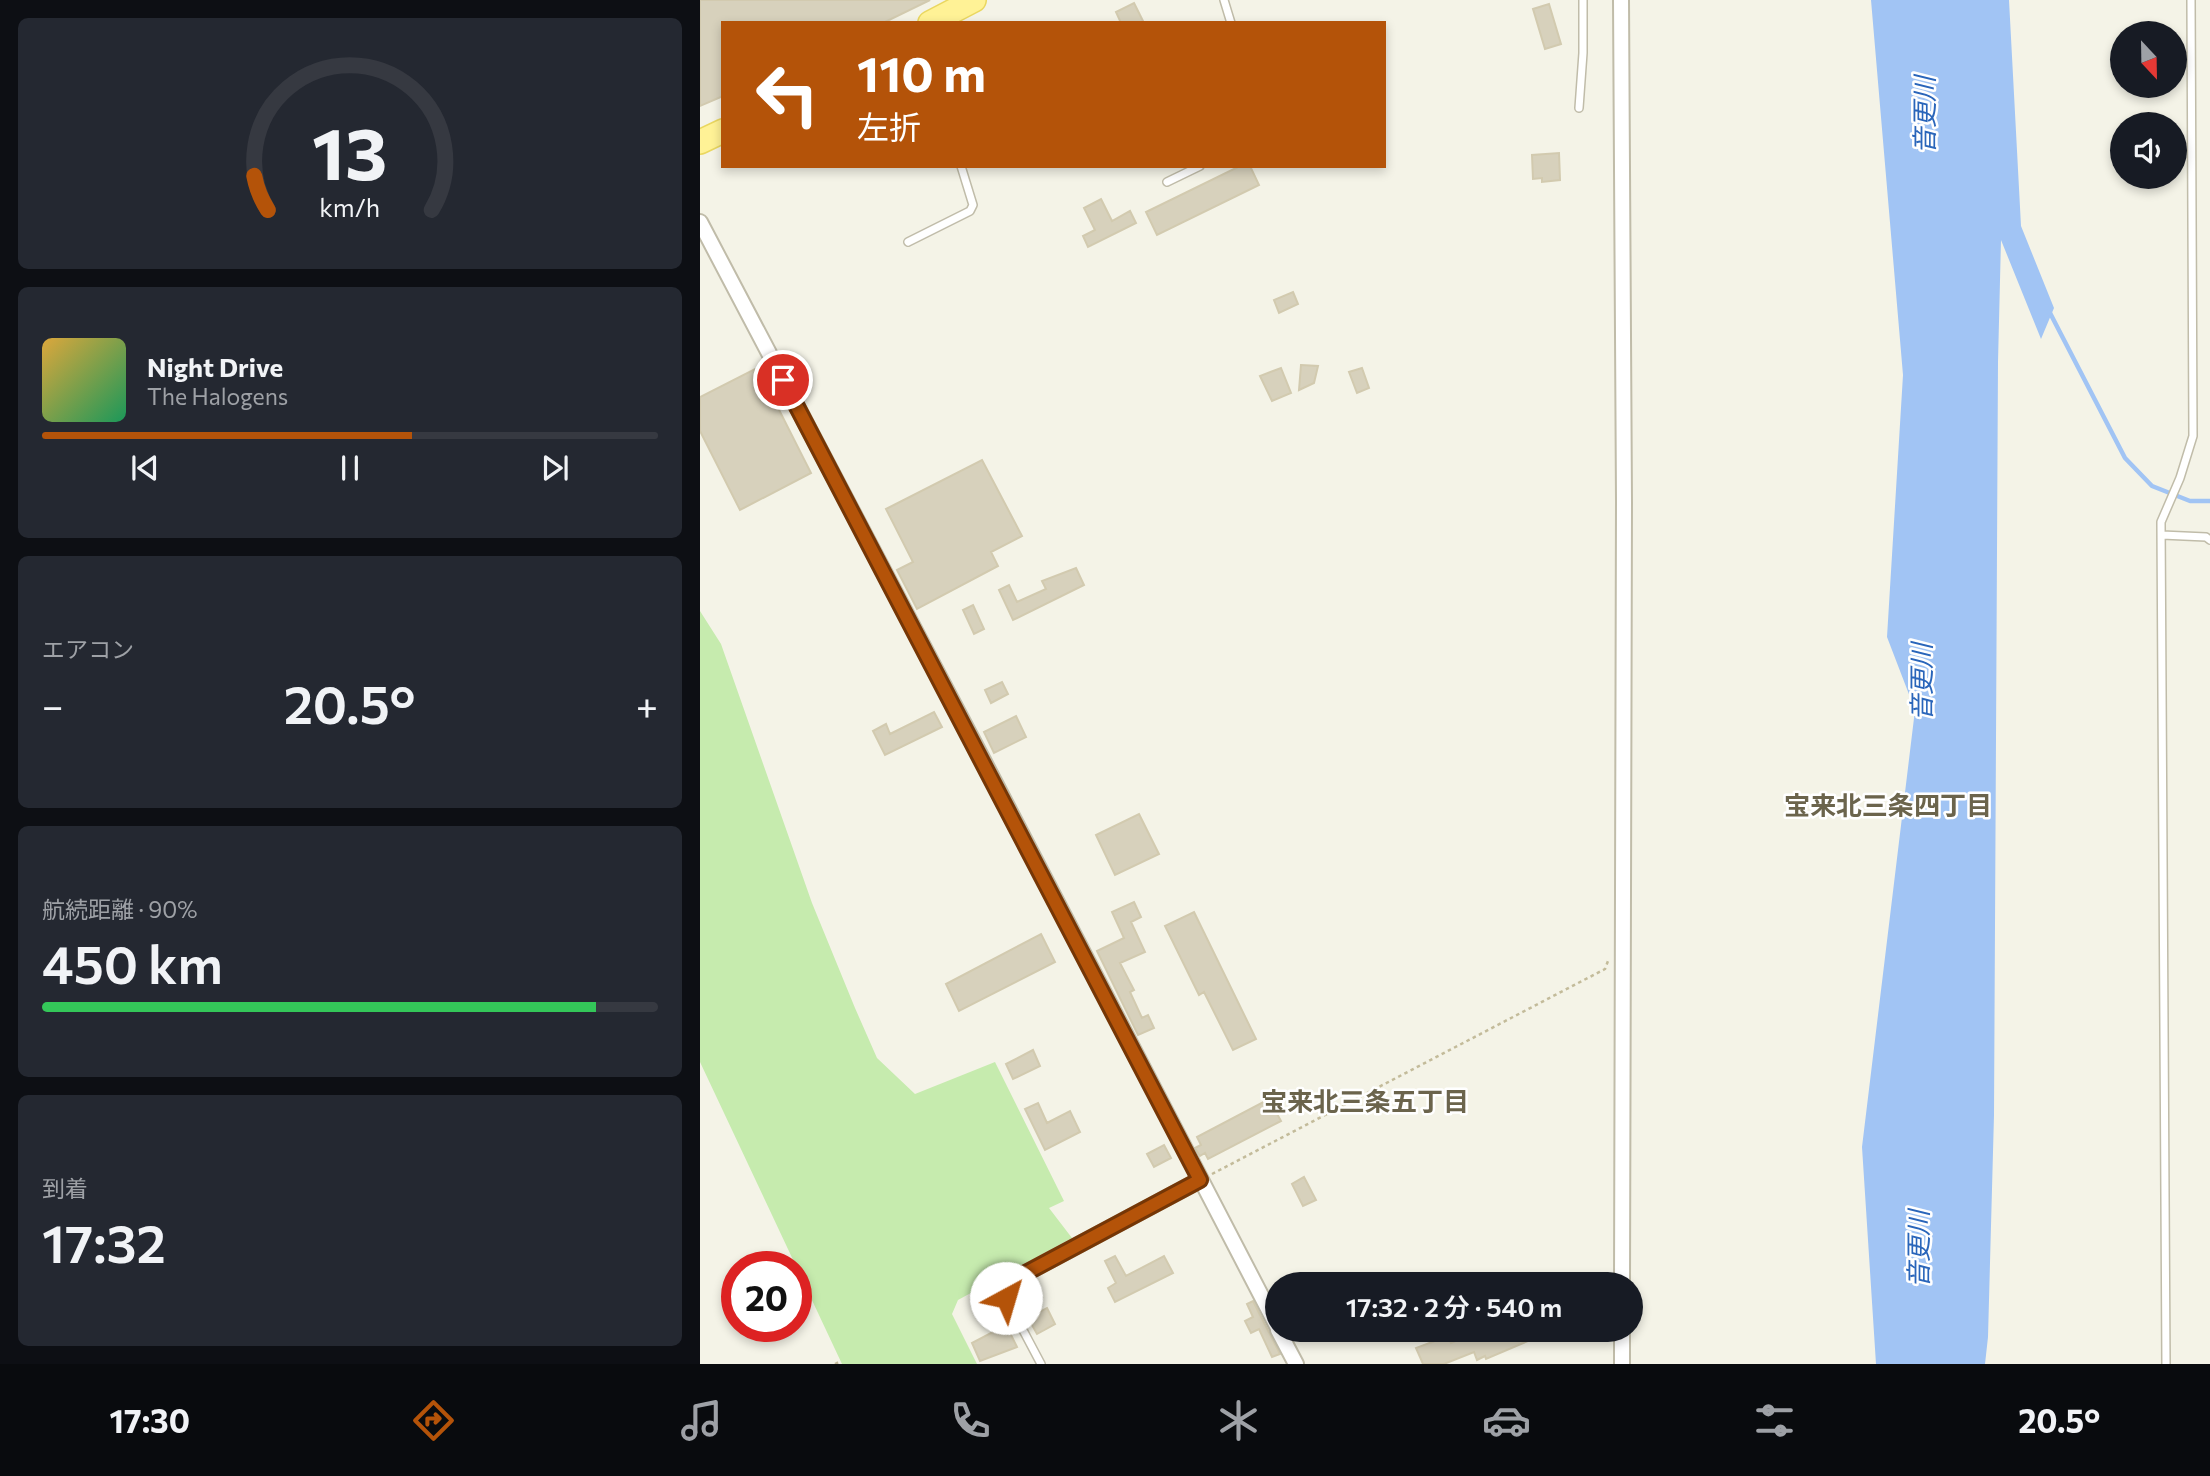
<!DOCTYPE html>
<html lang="ja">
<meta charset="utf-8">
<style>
body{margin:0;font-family:Commissioner,"Noto Sans JP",sans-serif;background:#242831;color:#f1f3f6;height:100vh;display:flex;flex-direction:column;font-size:26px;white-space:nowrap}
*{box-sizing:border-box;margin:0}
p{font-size:23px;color:#9ea1a6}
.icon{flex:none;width:38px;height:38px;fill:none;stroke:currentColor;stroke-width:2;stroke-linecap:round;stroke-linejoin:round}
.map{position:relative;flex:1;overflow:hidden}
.side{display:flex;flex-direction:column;gap:18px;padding:18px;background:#0d0f14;width:700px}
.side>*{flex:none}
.hud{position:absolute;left:21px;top:21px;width:665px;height:147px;border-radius:0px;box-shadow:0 4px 10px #0003;background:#b45309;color:#fff;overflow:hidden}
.needle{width:46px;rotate:158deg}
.buttons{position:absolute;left:1410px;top:21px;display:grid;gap:14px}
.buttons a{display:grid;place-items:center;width:77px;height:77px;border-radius:50%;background:#171b24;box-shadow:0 4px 10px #0003;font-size:35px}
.speed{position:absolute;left:21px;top:1251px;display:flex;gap:14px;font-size:35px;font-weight:700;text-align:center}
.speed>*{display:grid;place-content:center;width:91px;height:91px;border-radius:50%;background:#171b24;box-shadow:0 4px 10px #0003;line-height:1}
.speed .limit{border:10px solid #d22;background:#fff;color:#111}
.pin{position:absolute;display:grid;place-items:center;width:60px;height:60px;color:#fff;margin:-30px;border:4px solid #fff;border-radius:50%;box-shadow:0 2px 7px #0007}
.me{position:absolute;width:77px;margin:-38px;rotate:39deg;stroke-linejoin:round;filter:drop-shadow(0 0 5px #0008)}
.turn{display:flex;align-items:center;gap:24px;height:147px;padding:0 21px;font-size:32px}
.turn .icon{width:91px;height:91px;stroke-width:2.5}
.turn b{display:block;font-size:49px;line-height:60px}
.big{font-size:52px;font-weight:600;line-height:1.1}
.side .widget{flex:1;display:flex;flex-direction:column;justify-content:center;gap:10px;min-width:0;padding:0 24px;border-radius:10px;background:#242831}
.side .dial{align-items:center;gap:0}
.dial svg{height:182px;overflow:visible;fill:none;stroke:#363941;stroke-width:7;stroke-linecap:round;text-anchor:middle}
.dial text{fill:#f1f3f6;stroke:none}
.song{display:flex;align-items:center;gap:21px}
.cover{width:84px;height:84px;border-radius:10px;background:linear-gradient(135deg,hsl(40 70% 55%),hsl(150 70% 35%))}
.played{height:7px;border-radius:4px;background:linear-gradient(90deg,#b45309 60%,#363941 60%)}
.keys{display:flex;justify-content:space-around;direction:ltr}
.heat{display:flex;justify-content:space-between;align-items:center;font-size:38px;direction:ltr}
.charge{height:10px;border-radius:5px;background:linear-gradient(90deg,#34c759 90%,#363941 0)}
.trip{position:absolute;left:565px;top:1272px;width:378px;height:70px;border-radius:35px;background:#171b24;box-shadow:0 4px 10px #0003;font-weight:600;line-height:70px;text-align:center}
.tab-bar{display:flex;height:112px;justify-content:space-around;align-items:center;background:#090b0e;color:#9ea1a6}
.tab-bar .icon{width:49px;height:49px}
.tab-bar .selected{color:#b45309}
.tab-bar b{font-size:32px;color:#f1f3f6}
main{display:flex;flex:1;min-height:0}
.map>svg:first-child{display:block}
.green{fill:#c6ebae}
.water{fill:#a1c4f4}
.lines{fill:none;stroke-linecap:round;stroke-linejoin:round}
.stream{stroke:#a1c4f4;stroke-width:4.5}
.building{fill:#d7d1bc;stroke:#d2caaf;stroke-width:2}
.lane-casing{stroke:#c0bca9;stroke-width:10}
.street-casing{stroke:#c0bca9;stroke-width:18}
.primary-casing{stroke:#ead760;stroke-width:26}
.path{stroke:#c3bb9a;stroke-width:2.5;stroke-dasharray:3.5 3.5;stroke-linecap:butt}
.lane{stroke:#fff;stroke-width:7}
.street{stroke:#fff;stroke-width:14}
.primary{stroke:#fff296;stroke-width:23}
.route-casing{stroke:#753606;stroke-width:18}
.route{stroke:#b45309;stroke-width:12}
.labels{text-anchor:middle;stroke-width:5;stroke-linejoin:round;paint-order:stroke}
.water-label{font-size:26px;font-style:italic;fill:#2965ba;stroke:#fff}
.neighbourhood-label{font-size:26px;font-weight:bold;fill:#6b644c;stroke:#fff}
</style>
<main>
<section class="side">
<div class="widget dial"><svg viewBox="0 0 100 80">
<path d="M14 69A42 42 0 1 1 86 69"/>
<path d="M14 69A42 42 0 0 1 8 54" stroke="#b45309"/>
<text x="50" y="56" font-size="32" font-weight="700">13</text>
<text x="50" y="72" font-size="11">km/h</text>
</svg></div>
<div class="widget">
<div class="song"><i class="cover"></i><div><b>Night Drive</b><p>The Halogens</p></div></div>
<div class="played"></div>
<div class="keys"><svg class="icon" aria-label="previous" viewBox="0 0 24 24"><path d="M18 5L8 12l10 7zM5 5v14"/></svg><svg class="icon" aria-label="pause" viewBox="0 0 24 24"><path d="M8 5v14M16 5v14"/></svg><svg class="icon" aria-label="next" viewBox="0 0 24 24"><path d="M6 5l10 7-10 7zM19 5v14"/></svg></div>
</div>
<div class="widget"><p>エアコン</p>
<div class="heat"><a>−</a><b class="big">20.5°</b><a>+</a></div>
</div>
<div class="widget"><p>航続距離 · 90%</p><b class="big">450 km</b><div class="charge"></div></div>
<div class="widget"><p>到着</p><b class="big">17:32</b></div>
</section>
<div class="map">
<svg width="1510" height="1364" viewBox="0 0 1510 1364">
<rect width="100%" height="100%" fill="#f4f3e7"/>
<path class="green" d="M0,611L21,644L112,903L155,1008L177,1058L215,1094L295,1062L364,1201L349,1208L372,1238L258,1300L252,1314L277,1364H142L0,1062Z"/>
<path class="water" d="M1171,0H1309L1321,226L1354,308L1341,339L1301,240L1298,362L1294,1115L1288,1337L1285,1364H1176L1162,1147L1215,710L1187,637L1203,375Z"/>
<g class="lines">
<path class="stream" d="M1349,311L1425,458L1452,486L1490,501H1510"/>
</g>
<path class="building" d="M0,0H230L183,23H23V96L0,106Z
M434,3L444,23H421L416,12Z
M849,4L861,44L845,49L833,9Z
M859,153L860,180L842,182V178L833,179L832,155Z
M540,166H550L559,185L457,235L446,212Z
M401,199L412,221L430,211L436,223L388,247L383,236L395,230L384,208Z
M593,292L598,304L579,313L574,300Z
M601,365L618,366L614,383L599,390Z
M581,368L591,393L572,401L560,376Z
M662,368L669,388L657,393L649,372Z
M55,369L66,391L69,390L111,473L40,510L0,431V397Z
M282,460L322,536L291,552L298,566L217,609L197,570L213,562L186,509Z
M376,568L384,585L313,620L299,590L309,585L317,602L346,589L342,581Z
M273,605L284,629L274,634L263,610Z
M302,682L308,694L291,703L285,690Z
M234,712L242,727L185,755L173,731L186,724L190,734Z
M316,716L326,737L294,753L284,732Z
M439,814L459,854L415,875L396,835Z
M434,902L441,917L431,922L445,952L420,963L434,990L430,992L442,1018L448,1015L454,1028L438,1035L397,951L424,938L412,912Z
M494,912L556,1039L533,1050L504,992L499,995L465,926Z
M341,934L355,962L259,1011L246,984Z
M333,1050L340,1066L313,1079L306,1064Z
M569,1099L581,1121L508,1159L505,1153L500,1156L495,1148L501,1145L497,1137Z
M338,1103L347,1123L370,1111L380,1132L345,1150L325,1109Z
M464,1145L471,1158L454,1167L447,1154Z
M604,1177L616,1200L603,1206L592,1184Z
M415,1256L426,1276L464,1256L473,1273L415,1302L408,1288L416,1283L405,1261Z
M553,1301L580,1354L572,1357L559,1329L551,1333L545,1321L553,1317L547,1304Z
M347,1308L355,1324L337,1334L328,1318Z
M306,1325L317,1347L280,1361L272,1343Z
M782,1330H832L835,1338L786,1359L785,1356L777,1360L774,1352L744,1364H723L716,1348L748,1336L751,1343Z"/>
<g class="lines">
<g class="lane-casing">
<path id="lane" d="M524,0L531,23
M879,108L883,53V0
M467,182L500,166
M208,242L270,211L273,205L261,166
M1462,535L1506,537L1510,540
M311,1281L306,1298L341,1364
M1466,1364L1461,522L1480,478L1493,436L1491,0"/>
</g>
<g class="street-casing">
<path id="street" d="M921,0L924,502L922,1284
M0,222L283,760L578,1328
M311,1281L500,1180
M578,1330L596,1364
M922,1364V1330"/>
</g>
<g class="primary-casing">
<path id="primary" d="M230,23L274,0
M0,142L23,131"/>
</g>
<path class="path" d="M512,1174L905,969L908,961
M135,1364L141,1361"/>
<use href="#lane" class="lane"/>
<use href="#street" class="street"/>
<use href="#primary" class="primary"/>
</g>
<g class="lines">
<g class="route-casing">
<path id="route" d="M83,380L500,1180L311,1281L306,1298"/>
</g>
<use href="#route" class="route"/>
</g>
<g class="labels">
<g class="water-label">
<text transform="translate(1225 115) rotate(-90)" y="9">音更川</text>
<text transform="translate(1222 682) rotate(-90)" y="9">音更川</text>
<text transform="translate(1219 1249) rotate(-90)" y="9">音更川</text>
</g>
<g class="neighbourhood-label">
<text x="1188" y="815">宝来北三条四丁目</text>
<text x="665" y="1111">宝来北三条五丁目</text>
</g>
</g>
</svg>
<div class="buttons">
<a><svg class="needle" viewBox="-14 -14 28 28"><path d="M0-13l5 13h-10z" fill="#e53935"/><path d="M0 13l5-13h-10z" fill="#9ea1a6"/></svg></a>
<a><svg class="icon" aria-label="sound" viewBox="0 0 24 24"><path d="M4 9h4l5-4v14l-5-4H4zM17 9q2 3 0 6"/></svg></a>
</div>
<div class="speed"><div class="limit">20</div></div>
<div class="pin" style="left:83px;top:380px;background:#d93025"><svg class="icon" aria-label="arrive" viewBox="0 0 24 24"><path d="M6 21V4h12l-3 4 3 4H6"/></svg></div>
<svg class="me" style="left:306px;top:1298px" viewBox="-20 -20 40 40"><circle r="19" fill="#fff"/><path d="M0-13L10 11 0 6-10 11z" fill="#b45309"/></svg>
<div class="trip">17:32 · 2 分 · 540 m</div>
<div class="hud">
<div class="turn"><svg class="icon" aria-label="left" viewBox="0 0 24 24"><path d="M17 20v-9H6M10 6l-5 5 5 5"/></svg><div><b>110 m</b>左折</div></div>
</div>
</div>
</main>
<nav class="tab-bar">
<b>17:30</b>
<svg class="icon selected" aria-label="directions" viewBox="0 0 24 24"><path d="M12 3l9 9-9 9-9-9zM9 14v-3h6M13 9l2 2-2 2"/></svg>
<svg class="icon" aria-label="music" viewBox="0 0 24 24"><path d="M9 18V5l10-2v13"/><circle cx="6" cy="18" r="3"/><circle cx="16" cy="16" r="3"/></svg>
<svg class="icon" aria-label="phone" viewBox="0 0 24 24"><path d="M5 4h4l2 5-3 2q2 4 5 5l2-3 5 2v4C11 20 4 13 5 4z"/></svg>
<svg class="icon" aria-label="climate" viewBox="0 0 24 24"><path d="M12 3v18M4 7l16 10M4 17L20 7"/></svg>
<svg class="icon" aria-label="car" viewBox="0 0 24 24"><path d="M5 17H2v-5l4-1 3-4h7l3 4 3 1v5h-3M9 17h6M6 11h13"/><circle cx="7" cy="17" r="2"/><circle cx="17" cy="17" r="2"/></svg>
<svg class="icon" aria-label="filters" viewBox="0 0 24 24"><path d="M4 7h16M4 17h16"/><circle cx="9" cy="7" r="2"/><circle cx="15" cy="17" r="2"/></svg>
<b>20.5°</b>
</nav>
